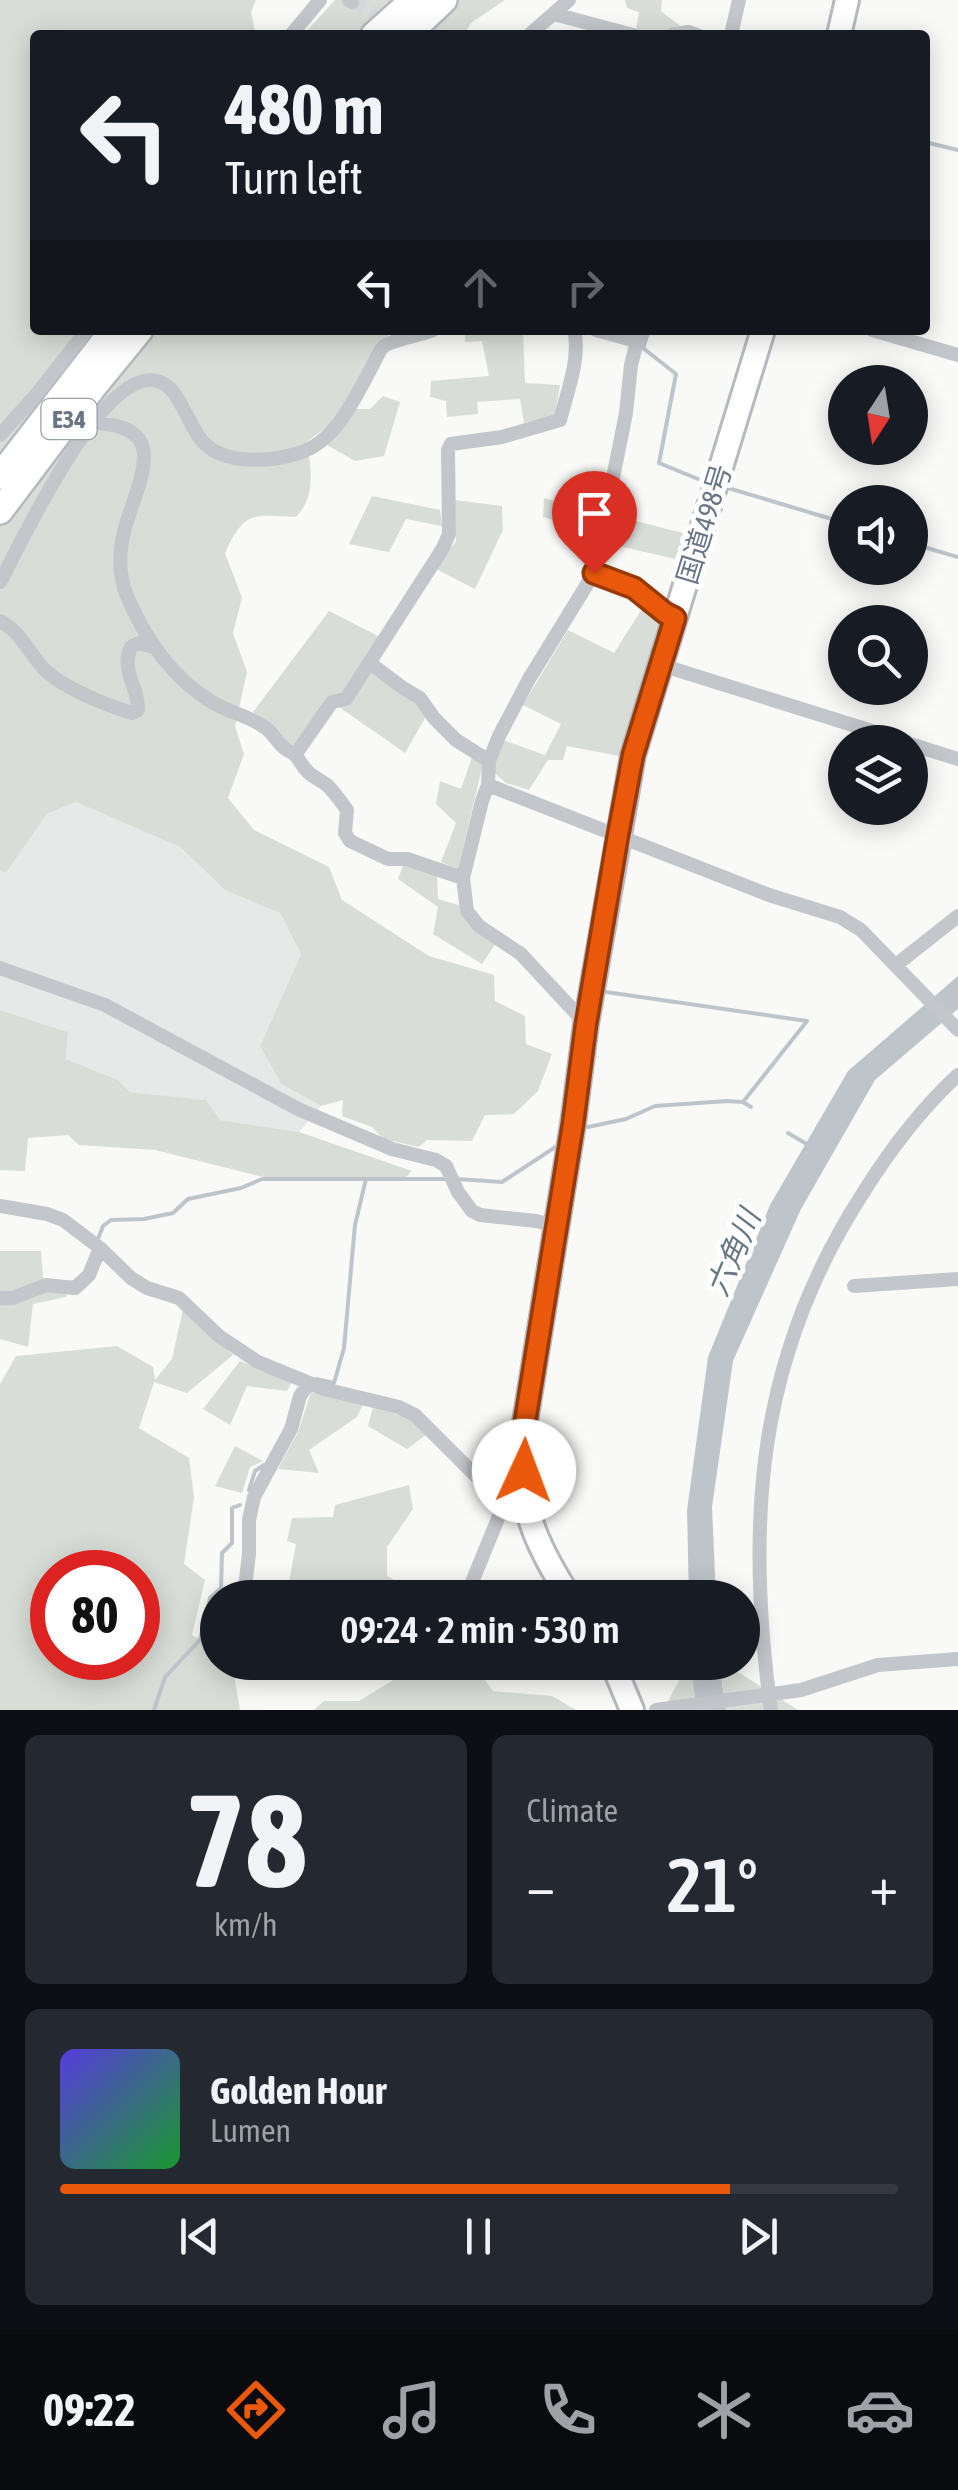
<!DOCTYPE html>
<meta charset="utf-8">
<style>
body{margin:0;font-family:"Asap Condensed","Noto Sans JP",sans-serif;background:#242831;color:#f1f3f6;height:100vh;display:flex;flex-direction:column;font-size:38px;white-space:nowrap}
*{box-sizing:border-box;margin:0}
p{font-size:32px;color:#9ea1a6}
.icon{flex:none;width:55px;height:55px;fill:none;stroke:currentColor;stroke-width:2;stroke-linecap:round;stroke-linejoin:round}
.map{position:relative;height:1710px;overflow:hidden}
.sheet{display:flex;flex-direction:column;gap:25px;padding:25px;background:#0d0f14;flex:1}
.sheet>*{flex:none}
.banner{position:absolute;left:30px;top:30px;width:900px;height:305px;border-radius:10px;box-shadow:0 5px 25px #0003;background:#171b24;color:#f1f3f6;overflow:hidden}
.needle{width:65px;rotate:192deg}
.tools{position:absolute;left:828px;top:365px;display:grid;gap:20px}
.tools a{display:grid;place-items:center;width:100px;height:100px;border-radius:50%;background:#171b24;box-shadow:0 5px 25px #0003;font-size:50px}
.speed{position:absolute;left:30px;top:1550px;display:flex;gap:20px;font-size:50px;font-weight:700;text-align:center}
.speed>*{display:grid;place-content:center;width:130px;height:130px;border-radius:50%;background:#171b24;box-shadow:0 5px 25px #0003;line-height:1}
.speed .limit{border:15px solid #d22;background:#fff;color:#111}
.pin{position:absolute;display:grid;place-items:center;width:85px;height:85px;color:#fff;margin:-102px -42px;border-radius:50% 50% 50% 0;rotate:-45deg;box-shadow:0 0 10px #0007}
.pin .icon{rotate:45deg}
.me{position:absolute;width:110px;margin:-55px;rotate:2deg;stroke-linejoin:round;filter:drop-shadow(0 0 8px #0008)}
.turn{display:flex;align-items:center;gap:35px;height:210px;padding:0 30px;font-size:45px}
.turn .icon{width:130px;height:130px;stroke-width:2.5}
.turn b{display:block;font-size:70px;line-height:85px}
.lanes{display:flex;align-items:center;height:95px;padding:0 30px;background:#0003;justify-content:center;gap:50px;direction:ltr}
.lanes .off{opacity:.35}
.big{font-size:75px;font-weight:600;line-height:1.1}
.sheet .widget{flex:1;display:flex;flex-direction:column;justify-content:center;gap:15px;min-width:0;padding:0 35px;border-radius:15px;background:#242831}
.sheet .dial{align-items:center;gap:0}
.dial b{font-size:130px;line-height:1}
.song{display:flex;align-items:center;gap:30px}
.cover{width:120px;height:120px;border-radius:15px;background:linear-gradient(135deg,hsl(250 70% 55%),hsl(130 70% 35%))}
.played{height:10px;border-radius:5px;background:linear-gradient(90deg,#ea580c 80%,#363941 80%)}
.keys{display:flex;justify-content:space-around;direction:ltr}
.heat{display:flex;justify-content:space-between;align-items:center;font-size:55px;direction:ltr}
.sheet .tiles{flex:1;display:grid;gap:25px;grid-template-columns:1fr 1fr}
.widget:last-child{grid-column:span 2}
.trip{position:absolute;left:200px;top:1580px;width:560px;height:100px;border-radius:50px;background:#171b24;box-shadow:0 5px 25px #0003;font-weight:600;line-height:100px;text-align:center}
.tab-bar{display:flex;height:160px;justify-content:space-around;align-items:center;background:#090b0e;color:#9ea1a6}
.tab-bar .icon{width:70px;height:70px}
.tab-bar .selected{color:#ea580c}
.tab-bar b{font-size:45px;color:#f1f3f6}
.map>svg:first-child{display:block}
.built{fill:#e7e8e8}
.green{fill:#d8ded7;fill-rule:evenodd}
.water{fill:#bdc5cb}
.lines{fill:none;stroke-linecap:round;stroke-linejoin:round}
.stream{stroke:#bdc5cb;stroke-width:4}
.minor-tunnel{stroke:#d5d8db;stroke-width:14;stroke-dasharray:14 7;stroke-linecap:butt}
.trunk-casing{stroke:#b6b9bd;stroke-width:28}
.motorway-casing{stroke:#b6b9bd;stroke-width:30}
.minor{stroke:#c3c6ca;stroke-width:14}
.trunk{stroke:#fff;stroke-width:22}
.motorway{stroke:#fff;stroke-width:25}
.route-casing{stroke:#983908;stroke-width:25}
.route{stroke:#ea580c;stroke-width:18}
.labels{text-anchor:middle;stroke-width:10;stroke-linejoin:round;paint-order:stroke}
.shield{fill:#fff;stroke:#979faa;stroke-width:2.5}
.shield-label{font-size:25px;font-weight:bold;fill:#6a7686}
.street-label{font-size:28px;fill:#6a7686;stroke:#fff}
.water-label{font-size:30px;font-style:italic;fill:#667781;stroke:#fff}
</style>
<div class="map">
<svg width="958" height="1710" viewBox="0 0 958 1710">
<rect width="100%" height="100%" fill="#f9f9f7"/>
<path class="built" d="M76,802L180,847L225,890L280,913L301,954L260,1046L281,1084L321,1106L299,1132L220,1120L205,1100L130,1092L118,1080L66,1059L68,1032L0,1010V870L6,873L47,814Z"/>
<path class="green" d="M0,0H256L251,12L256,35H35V330H417L390,334L374,348L344,409L330,425L306,442C312,469 316,496 296,517C252,515 245,510 225,553L242,598L233,633L247,672L235,726L244,754L228,798L254,830L329,867L342,900L429,956L494,975L495,1001L525,1016L526,1044L552,1054L538,1091L514,1114L485,1115L472,1141L427,1140L419,1147L383,1139L372,1127L342,1116L343,1100L321,1106L281,1084L260,1046L301,954L280,913L225,890L180,847L76,802L47,814L6,873L0,870Z
M335,0H505L471,23L464,35H303Z
M625,0H662L661,11L692,35H635L639,12L627,8Z
M465,330H523L525,383L560,385L555,415L524,423L520,399L477,402L478,414L447,417L446,401L430,397L431,381L489,376L482,341L465,342Z
M383,396L400,402L384,456L355,461L327,445L355,409H370Z
M372,496L440,510L442,526L406,519L389,552L349,544Z
M544,498L687,534L680,560L575,536L574,526L543,517Z
M455,500L502,506L503,530L475,589L436,569L456,541Z
M645,604L662,615L619,756L567,746L563,760H548L529,790L506,783L492,771L503,740L545,755L561,724L523,705L568,630L614,653Z
M329,611L380,637L365,664L428,713L405,753L329,700L295,750L253,712Z
M472,757L483,764L458,869L441,862L456,823L436,804L440,781L461,789Z
M404,863L437,872L438,899L462,906L474,931L496,943L482,964L433,934L438,907L398,879Z
M0,1010L68,1032L66,1059L118,1080L130,1092L206,1100L220,1120L299,1132L412,1171L403,1180L263,1177L155,1150L79,1145L68,1135L28,1138L25,1171L0,1170Z
M0,1251H41L44,1289L68,1291L66,1297L33,1304L28,1347L0,1339Z
M183,1309L233,1355L187,1393L154,1382L139,1428L189,1458L194,1497L184,1564L205,1580L192,1635L217,1650L218,1662L232,1663L240,1710H0V1384L16,1356L117,1346L153,1367L155,1380L172,1359ZM52,1572H138V1658H52Z
M240,1361L292,1381L287,1391L247,1386L230,1425L203,1409Z
M311,1392L364,1402L357,1417L309,1450L319,1473L278,1469L298,1432Z
M373,1407L407,1417L427,1434L407,1449L368,1426Z
M235,1446L263,1461L250,1467L242,1493L215,1486Z
M409,1485L413,1509L387,1547V1576L411,1589V1597H381L362,1588L356,1597H337L288,1587L296,1544L287,1541L292,1518L333,1517L335,1505Z
M720,1666L730,1667L798,1710H726Z
M691,1669L697,1710H663L682,1675Z
M403,1674L482,1676L493,1691L552,1696L576,1710H314L324,1701H359Z"/>
<path class="water" d="M958,976V1009L875,1080L801,1209L733,1361L712,1507L716,1597L689,1598L687,1510L708,1357L770,1205L848,1071Z
M690,1663H719L726,1710H697Z"/>
<g class="lines">
<path class="stream" d="M925,142L958,150
M649,330L643,348L676,374L659,463L703,481
M728,488L845,523
M910,543L958,557
M606,992L807,1021L743,1102
M588,1127L626,1119L655,1106L727,1101L743,1102L751,1107
M788,1133L810,1146
M457,1179L502,1182L557,1146
M98,1239L103,1226L111,1220L144,1219L173,1213L188,1199L241,1188L262,1179H448
M316,1379L334,1383L344,1348L355,1225L366,1179
M249,1490L255,1471L264,1465
M154,1710L165,1677L200,1640L210,1598L221,1588L222,1553L232,1543V1508L240,1505"/>
<path class="minor-tunnel" d="M352,2L395,23"/>
<g class="trunk-casing">
<path id="trunk" d="M839,35L847,0
M570,1598C554,1573 538,1546 530,1518C522,1488 524,1454 525,1422L573,1124L586,1024L633,755L763,330
M612,1662L632,1710"/>
</g>
<g class="motorway-casing">
<path id="motorway" d="M374,35L413,0
M407,35L444,0
M0,476L113,330
M0,511L95,385L140,330"/>
</g>
<path class="minor" d="M349,0L352,2
M554,14L633,35
M291,35L320,0
M529,35L569,0
M672,35L688,32L697,35
M731,35L739,0
M596,330L636,341
M872,330L958,355
M91,423C173,424 139,479 125,528C119,550 118,574 127,596C144,637 173,679 212,702C229,713 251,716 267,729C273,734 277,741 282,746C286,750 291,752 295,755C300,760 303,768 309,773C315,778 322,781 328,786C335,793 341,802 347,810L345,833L350,841L388,859H407L463,878
M0,435L35,396L87,330
M594,573L634,588L665,613L675,618
M0,582C22,542 105,360 160,382C173,387 178,399 184,410C190,421 196,435 204,443C226,465 271,462 299,453C334,442 352,404 368,374C373,366 377,354 383,347C390,340 420,336 433,330
M0,621C21,632 29,653 44,669C63,688 106,705 132,713L138,710C139,687 120,671 131,647L139,643L154,647
M370,663L403,688L420,698L434,718L456,740L489,761
M661,665L907,742
M910,744L958,759
M295,755L332,702L346,699L443,548L449,534L448,450L451,444L502,437L560,420C567,393 581,357 574,330
M488,785L769,895L840,917L861,930L958,1030
M896,965L958,916
M0,968L105,1005L298,1109L392,1149L436,1160L446,1166L458,1192L472,1211L480,1215L536,1221L557,1226
M586,1024L521,954L479,926L467,911L463,878L482,801L488,785L489,761L499,736L529,679L594,573L626,413L631,365L640,330
M0,1206L47,1214L63,1220L100,1248L131,1278L147,1288L179,1298L219,1336L258,1362L324,1389L399,1407L415,1415L504,1504L530,1517
M854,1286L958,1279
M0,1298H13L46,1285L75,1288L89,1275L100,1248
M286,1598L247,1593L245,1587L249,1554V1520L254,1497L291,1429L300,1396L309,1383
M469,1598L472,1582L504,1504
M656,1710L801,1690L878,1665L958,1659
M771,1710C745,1521 757,1357 863,1193C890,1150 921,1109 958,1075"/>
<use href="#trunk" class="trunk"/>
<use href="#motorway" class="motorway"/>
</g>
<g class="lines">
<g class="route-casing">
<path id="route" d="M524,1471L525,1422L573,1124L586,1024L618,835L633,755L675,618L665,613L634,588L594,573"/>
</g>
<use href="#route" class="route"/>
</g>
<g class="labels">
<rect class="shield" x="41.5" y="399" width="55" height="40" rx="8"/>
<g class="shield-label">
<text x="69" y="428">E34</text>
</g>
<g class="street-label">
<text transform="translate(704 524) rotate(-73)" y="10">国道498号</text>
</g>
<g class="water-label">
<text transform="translate(734 1253) rotate(-67)" y="10">六角川</text>
</g>
</g>
</svg>
<div class="tools">
<a><svg class="needle" viewBox="-14 -14 28 28"><path d="M0-13l5 13h-10z" fill="#e53935"/><path d="M0 13l5-13h-10z" fill="#9ea1a6"/></svg></a>
<a><svg class="icon" aria-label="sound" viewBox="0 0 24 24"><path d="M4 9h4l5-4v14l-5-4H4zM17 9q2 3 0 6"/></svg></a>
<a><svg class="icon" aria-label="search" viewBox="0 0 24 24"><circle cx="10" cy="10" r="6"/><path d="M15 15l6 6"/></svg></a>
<a><svg class="icon" aria-label="layers" viewBox="0 0 24 24"><path d="M12 4l9 5-9 5-9-5zM3 14l9 5 9-5"/></svg></a>
</div>
<div class="speed"><div class="limit">80</div></div>
<div class="pin" style="left:594px;top:573px;background:#d93025"><svg class="icon" aria-label="arrive" viewBox="0 0 24 24"><path d="M6 21V4h12l-3 4 3 4H6"/></svg></div>
<svg class="me" style="left:524px;top:1471px" viewBox="-20 -20 40 40"><circle r="19" fill="#fff"/><path d="M0-13L10 11 0 6-10 11z" fill="#ea580c"/></svg>
<div class="trip">09:24 · 2 min · 530 m</div>
<div class="banner">
<div class="turn"><svg class="icon" aria-label="left" viewBox="0 0 24 24"><path d="M17 20v-9H6M10 6l-5 5 5 5"/></svg><div><b>480 m</b>Turn left</div></div>
<div class="lanes"><svg class="icon" aria-label="left" viewBox="0 0 24 24"><path d="M17 20v-9H6M10 6l-5 5 5 5"/></svg><svg class="icon off" aria-label="ahead" viewBox="0 0 24 24"><path d="M12 20V5M6 11l6-6 6 6"/></svg><svg class="icon off" aria-label="right" viewBox="0 0 24 24"><path d="M7 20v-9h11M14 6l5 5-5 5"/></svg></div>
</div>
</div>
<section class="sheet">
<div class="tiles">
<div class="widget dial"><b>78</b><p>km/h</p></div>
<div class="widget"><p>Climate</p>
<div class="heat"><a>−</a><b class="big">21°</b><a>+</a></div>
</div>
<div class="widget">
<div class="song"><i class="cover"></i><div><b>Golden Hour</b><p>Lumen</p></div></div>
<div class="played"></div>
<div class="keys"><svg class="icon" aria-label="previous" viewBox="0 0 24 24"><path d="M18 5L8 12l10 7zM5 5v14"/></svg><svg class="icon" aria-label="pause" viewBox="0 0 24 24"><path d="M8 5v14M16 5v14"/></svg><svg class="icon" aria-label="next" viewBox="0 0 24 24"><path d="M6 5l10 7-10 7zM19 5v14"/></svg></div>
</div>
</div>
</section>
<nav class="tab-bar">
<b>09:22</b>
<svg class="icon selected" aria-label="directions" viewBox="0 0 24 24"><path d="M12 3l9 9-9 9-9-9zM9 14v-3h6M13 9l2 2-2 2"/></svg>
<svg class="icon" aria-label="music" viewBox="0 0 24 24"><path d="M9 18V5l10-2v13"/><circle cx="6" cy="18" r="3"/><circle cx="16" cy="16" r="3"/></svg>
<svg class="icon" aria-label="phone" viewBox="0 0 24 24"><path d="M5 4h4l2 5-3 2q2 4 5 5l2-3 5 2v4C11 20 4 13 5 4z"/></svg>
<svg class="icon" aria-label="climate" viewBox="0 0 24 24"><path d="M12 3v18M4 7l16 10M4 17L20 7"/></svg>
<svg class="icon" aria-label="car" viewBox="0 0 24 24"><path d="M5 17H2v-5l4-1 3-4h7l3 4 3 1v5h-3M9 17h6M6 11h13"/><circle cx="7" cy="17" r="2"/><circle cx="17" cy="17" r="2"/></svg>
</nav>
